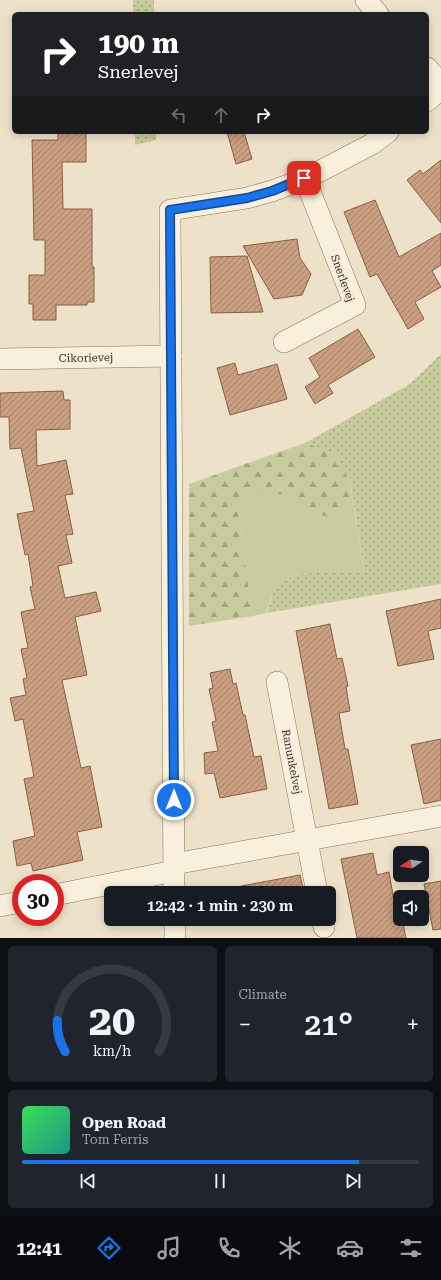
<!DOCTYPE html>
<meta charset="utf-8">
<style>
body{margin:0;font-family:"Roboto Serif",serif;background:#20242c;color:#f1f3f6;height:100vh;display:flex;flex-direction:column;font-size:15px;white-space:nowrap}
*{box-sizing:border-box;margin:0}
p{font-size:13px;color:#9ea1a6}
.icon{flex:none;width:22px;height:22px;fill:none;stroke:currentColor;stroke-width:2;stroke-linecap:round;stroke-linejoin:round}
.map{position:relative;height:938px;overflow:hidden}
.side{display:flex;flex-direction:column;gap:8px;padding:8px;background:#0d0f14;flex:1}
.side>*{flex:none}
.top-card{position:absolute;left:12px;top:12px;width:417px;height:122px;border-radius:6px;box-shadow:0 2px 10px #0003;background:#202124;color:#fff;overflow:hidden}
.needle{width:26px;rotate:258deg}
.fabs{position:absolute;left:393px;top:846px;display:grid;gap:8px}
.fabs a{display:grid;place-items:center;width:36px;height:36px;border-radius:6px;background:#171b24;box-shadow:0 2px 10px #0003;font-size:20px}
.speed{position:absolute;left:12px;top:874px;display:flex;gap:8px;font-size:20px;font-weight:700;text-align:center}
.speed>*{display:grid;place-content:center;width:52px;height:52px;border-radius:50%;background:#171b24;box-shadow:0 2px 10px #0003;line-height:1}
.speed .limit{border:6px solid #d22;background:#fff;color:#111}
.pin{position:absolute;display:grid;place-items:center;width:34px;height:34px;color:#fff;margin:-17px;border-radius:8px;box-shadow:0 2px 6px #0006}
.me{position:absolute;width:44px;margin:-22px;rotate:0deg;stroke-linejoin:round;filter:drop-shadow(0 0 3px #0008)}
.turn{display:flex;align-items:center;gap:14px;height:84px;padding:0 20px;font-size:18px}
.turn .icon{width:52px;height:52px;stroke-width:2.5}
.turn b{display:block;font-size:28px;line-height:34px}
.lanes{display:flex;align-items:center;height:38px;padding:0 20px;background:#0003;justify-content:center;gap:20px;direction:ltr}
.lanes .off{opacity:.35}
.big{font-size:30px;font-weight:600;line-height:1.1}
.side .tile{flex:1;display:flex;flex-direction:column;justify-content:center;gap:6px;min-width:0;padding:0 14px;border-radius:6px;background:#20242c}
.side .dial{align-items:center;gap:0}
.dial svg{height:104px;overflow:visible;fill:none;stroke:#363941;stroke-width:7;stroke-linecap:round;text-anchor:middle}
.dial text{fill:#f1f3f6;stroke:none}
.song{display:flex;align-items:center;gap:12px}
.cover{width:48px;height:48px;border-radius:6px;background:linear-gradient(135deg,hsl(130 70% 55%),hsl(170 70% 35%))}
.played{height:4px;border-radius:2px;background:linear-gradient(90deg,#1a73e8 85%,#363941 85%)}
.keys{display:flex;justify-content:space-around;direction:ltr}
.heat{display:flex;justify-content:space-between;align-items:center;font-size:22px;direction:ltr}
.side .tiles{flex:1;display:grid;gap:8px;grid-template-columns:1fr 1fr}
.tile:last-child{grid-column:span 2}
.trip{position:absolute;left:104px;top:886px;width:232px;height:40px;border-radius:6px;background:#171b24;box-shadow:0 2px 10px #0003;font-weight:600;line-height:40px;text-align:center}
.tab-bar{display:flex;height:64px;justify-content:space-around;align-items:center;background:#090b0e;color:#9ea1a6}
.tab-bar .icon{width:28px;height:28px}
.tab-bar .selected{color:#1a73e8}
.tab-bar b{font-size:18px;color:#f1f3f6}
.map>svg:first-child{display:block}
.grass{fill:url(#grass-dots)}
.forest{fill:url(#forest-firs)}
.garden{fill:#c7cb9d}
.building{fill:url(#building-hatch);stroke:#885e45}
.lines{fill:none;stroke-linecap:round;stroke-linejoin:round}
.minor-casing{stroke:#89745e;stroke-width:22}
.minor{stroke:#f8efdc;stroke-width:21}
.route-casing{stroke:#114b97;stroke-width:10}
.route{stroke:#1a73e8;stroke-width:7}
.labels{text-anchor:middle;stroke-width:4;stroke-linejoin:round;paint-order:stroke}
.street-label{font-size:11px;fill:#3a2d21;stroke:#f5ecd9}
</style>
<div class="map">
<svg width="441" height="938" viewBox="0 0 441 938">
<defs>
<pattern id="grass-dots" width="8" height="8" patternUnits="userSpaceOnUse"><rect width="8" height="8" fill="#c7cb9d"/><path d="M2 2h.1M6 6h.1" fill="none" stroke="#a3a580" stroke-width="1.8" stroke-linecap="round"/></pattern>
<pattern id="forest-firs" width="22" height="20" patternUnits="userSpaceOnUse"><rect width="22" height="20" fill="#c7cb9d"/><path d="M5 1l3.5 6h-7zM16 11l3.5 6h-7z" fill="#a3a580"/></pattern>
<pattern id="building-hatch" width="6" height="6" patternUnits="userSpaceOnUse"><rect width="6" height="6" fill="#ca9e81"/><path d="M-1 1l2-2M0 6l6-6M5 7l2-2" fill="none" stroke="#a58169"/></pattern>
</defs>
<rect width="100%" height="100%" fill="#ede2c9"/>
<path class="grass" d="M133,0H154V14H133Z
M135,132H156V140L135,145Z
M441,354V584L267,613L274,588L295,574L364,570L350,479L335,463L343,457L305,443L410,384Z"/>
<path class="forest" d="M305,443L344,457L335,463L350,479L352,495L345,509L329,517L309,513L289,495L237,506L253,616L189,626V484Z"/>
<path class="garden" d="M255,492L289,495L309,513L329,517L345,509L352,495L364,571L295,574L274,588L266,613L253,616L237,506Z"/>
<path class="building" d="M58,132H86V162H62L63,209H92V267H94V302H87V305H56V320H33V304H29V275H45V240H34L32,140H58Z
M227,132H244L252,159L236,164Z
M441,160V223L407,180L420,170L423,174Z
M375,200L399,257L441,233V265L432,271L441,287L415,302L424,319L408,329L377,274L370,277L344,212Z
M297,239L300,258L311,274L302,295L274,299L243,246Z
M247,256L263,312L211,313L210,257Z
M358,329L375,357L328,385L333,393L315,404L305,387L320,377L309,358Z
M235,363L238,375L277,364L287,399L230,415L217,368Z
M63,391L64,400H70V429L36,430L37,466L66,460L73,494L65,495L73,534L66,535L72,563L58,566L65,598L96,592L101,611L75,617L87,675L62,680L81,768L90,766L102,827L77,832L83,860L33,871L31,863L17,866L13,841L35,836L24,779L34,777L23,719L15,721L10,698L26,695L23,679L27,678L21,649L28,648L21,612L35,609L30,587L33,586L28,554L25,555L17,514L34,511L21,448L10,449L9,417H0V393Z
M441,599V628L428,631L434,659L398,666L386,611Z
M330,624L337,659L342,658L348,686L346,687L350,711L339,713L345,749H348L358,804L329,809L296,631Z
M230,669L233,684L236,683L243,715H245L254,757L261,756L267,789L220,798L214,773L205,774L204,753L218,751L212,722L216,721L209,689L213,688L210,673Z
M441,739V800L424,804L411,745Z
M373,853L377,875L389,872L397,918L400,917V919H402L406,938H357L341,859Z
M300,875L303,888L284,893H215V891Z
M441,881V929L433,930L424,884Z"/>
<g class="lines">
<g class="minor-casing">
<g id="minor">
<path d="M366,0L378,14"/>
<path d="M427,68L441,84"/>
<path d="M427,101L441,89"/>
<path d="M284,342L355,305L305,179"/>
<path id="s1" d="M0,359L171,356"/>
<path id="s2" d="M277,682L317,893"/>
<path d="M174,864L441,816"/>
<path d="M174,893L170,210L247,198L272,191L305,179L372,144L388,132"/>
<path d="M55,895L174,871"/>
<path d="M0,906L21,902"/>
<path d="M175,919V938"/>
<path d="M322,919L324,927"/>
</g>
</g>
<use href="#minor" class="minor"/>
</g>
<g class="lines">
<g class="route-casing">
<path id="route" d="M174,800L170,210L247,198L272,191L304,178"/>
</g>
<use href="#route" class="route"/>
</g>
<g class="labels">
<g class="street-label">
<text transform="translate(343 278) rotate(70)" y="4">Snerlevej</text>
<text dy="4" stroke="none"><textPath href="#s1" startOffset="86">Cikorievej</textPath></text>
<text dy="4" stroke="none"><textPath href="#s2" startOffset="81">Ranunkelvej</textPath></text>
</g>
</g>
</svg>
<div class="fabs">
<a><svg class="needle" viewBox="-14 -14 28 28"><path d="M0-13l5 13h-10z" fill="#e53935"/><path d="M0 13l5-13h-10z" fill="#9ea1a6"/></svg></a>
<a><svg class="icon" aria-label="sound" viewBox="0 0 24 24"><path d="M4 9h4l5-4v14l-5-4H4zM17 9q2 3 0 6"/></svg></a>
</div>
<div class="speed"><div class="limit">30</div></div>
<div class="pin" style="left:304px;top:178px;background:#d93025"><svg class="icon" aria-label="arrive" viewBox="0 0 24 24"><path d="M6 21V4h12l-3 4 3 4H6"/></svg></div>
<svg class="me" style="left:174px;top:800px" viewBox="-20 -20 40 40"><circle r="17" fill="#1a73e8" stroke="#fff" stroke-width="3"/><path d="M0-11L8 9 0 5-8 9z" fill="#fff"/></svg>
<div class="trip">12:42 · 1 min · 230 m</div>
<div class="top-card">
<div class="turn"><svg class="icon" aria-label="right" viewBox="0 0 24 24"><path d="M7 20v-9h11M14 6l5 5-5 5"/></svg><div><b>190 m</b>Snerlevej</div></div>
<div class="lanes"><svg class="icon off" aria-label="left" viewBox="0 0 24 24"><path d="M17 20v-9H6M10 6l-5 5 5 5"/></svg><svg class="icon off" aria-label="ahead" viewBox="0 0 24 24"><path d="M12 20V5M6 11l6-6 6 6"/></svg><svg class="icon" aria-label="right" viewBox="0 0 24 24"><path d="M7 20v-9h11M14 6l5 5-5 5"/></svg></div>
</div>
</div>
<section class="side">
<div class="tiles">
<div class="tile dial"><svg viewBox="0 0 100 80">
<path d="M14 69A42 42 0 1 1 86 69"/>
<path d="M14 69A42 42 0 0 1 8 45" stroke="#1a73e8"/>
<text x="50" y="56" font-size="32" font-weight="700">20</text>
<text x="50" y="72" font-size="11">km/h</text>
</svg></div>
<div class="tile"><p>Climate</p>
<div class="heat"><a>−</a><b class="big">21°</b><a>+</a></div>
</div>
<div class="tile">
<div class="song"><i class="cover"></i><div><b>Open Road</b><p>Tom Ferris</p></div></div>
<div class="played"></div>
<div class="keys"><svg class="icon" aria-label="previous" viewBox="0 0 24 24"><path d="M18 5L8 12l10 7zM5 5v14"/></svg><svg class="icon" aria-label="pause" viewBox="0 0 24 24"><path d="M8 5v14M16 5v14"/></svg><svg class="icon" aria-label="next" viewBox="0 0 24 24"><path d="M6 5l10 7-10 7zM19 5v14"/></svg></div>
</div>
</div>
</section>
<nav class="tab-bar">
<b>12:41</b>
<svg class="icon selected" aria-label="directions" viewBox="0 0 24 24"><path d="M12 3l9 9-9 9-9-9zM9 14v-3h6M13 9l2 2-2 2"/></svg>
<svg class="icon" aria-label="music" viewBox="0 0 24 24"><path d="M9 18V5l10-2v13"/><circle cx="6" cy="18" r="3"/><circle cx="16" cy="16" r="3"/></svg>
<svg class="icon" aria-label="phone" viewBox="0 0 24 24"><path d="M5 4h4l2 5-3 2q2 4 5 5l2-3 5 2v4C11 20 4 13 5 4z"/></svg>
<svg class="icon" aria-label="climate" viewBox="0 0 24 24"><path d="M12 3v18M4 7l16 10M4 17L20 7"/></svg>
<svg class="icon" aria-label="car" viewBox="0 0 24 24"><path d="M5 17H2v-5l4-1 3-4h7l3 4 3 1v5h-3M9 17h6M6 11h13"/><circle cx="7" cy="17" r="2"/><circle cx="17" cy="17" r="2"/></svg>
<svg class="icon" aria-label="filters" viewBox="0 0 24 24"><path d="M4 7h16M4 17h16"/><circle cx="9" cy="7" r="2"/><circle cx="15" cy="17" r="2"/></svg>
</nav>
